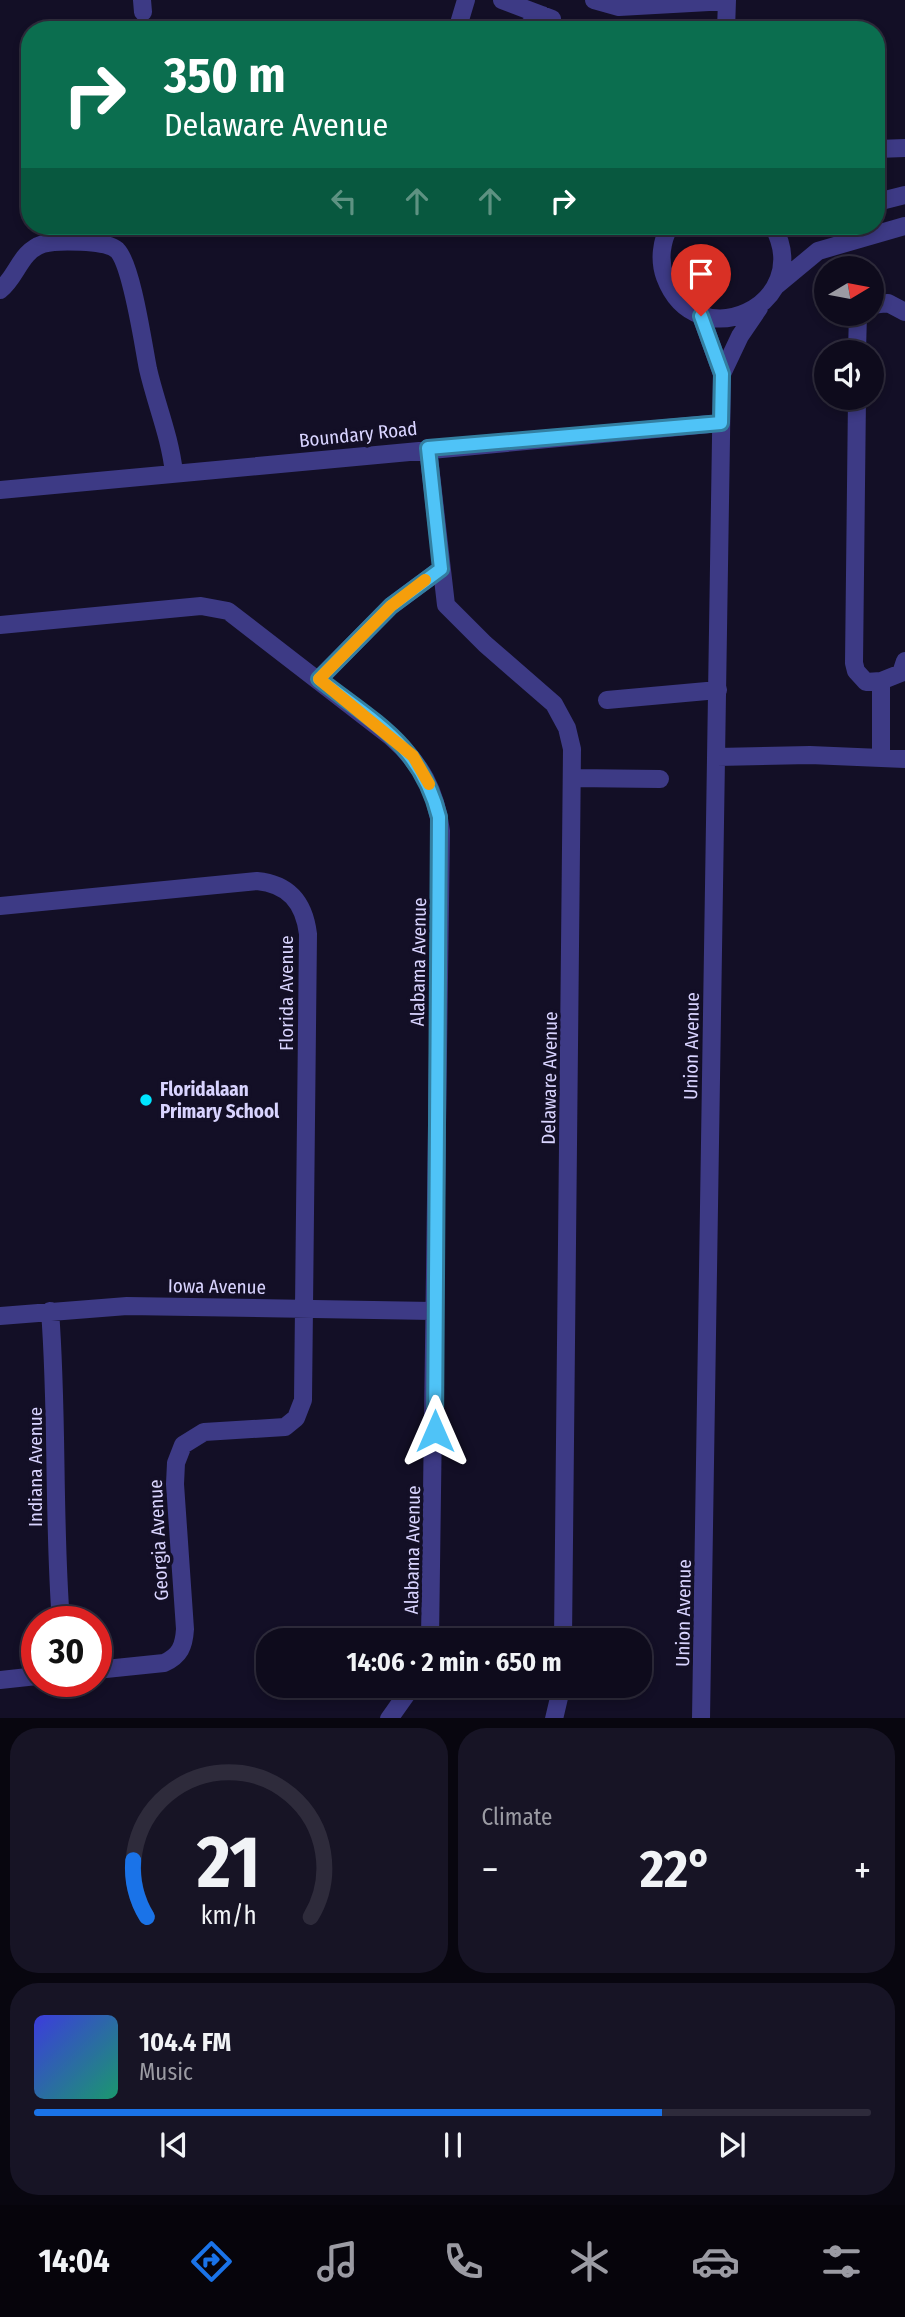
<!DOCTYPE html>
<meta charset="utf-8">
<style>
body{margin:0;font-family:"Fira Sans Condensed",sans-serif;background:#171425;color:#f1f3f6;height:100vh;display:flex;flex-direction:column;font-size:26px;white-space:nowrap}
*{box-sizing:border-box;margin:0}
p{font-size:23px;color:#9b9ba3}
.icon{flex:none;width:38px;height:38px;fill:none;stroke:currentColor;stroke-width:2;stroke-linecap:round;stroke-linejoin:round}
.map{position:relative;height:1718px;overflow:hidden}
.drawer{display:flex;flex-direction:column;gap:10px;padding:10px;background:#08060f;flex:1}
.drawer>*{flex:none}
.top-card{position:absolute;left:21px;top:21px;width:864px;height:214px;border-radius:28px;box-shadow:0 4px 10px #0003,0 0 0 2px #2e2b3b;background:#0b6e4f;color:#fff;overflow:hidden}
.needle{width:46px;rotate:80deg}
.fabs{position:absolute;left:814px;top:256px;display:grid;gap:14px}
.fabs a{display:grid;place-items:center;width:70px;height:70px;border-radius:50%;background:#0e0b1c;box-shadow:0 4px 10px #0003,0 0 0 2px #2e2b3b;font-size:35px}
.speed{position:absolute;left:21px;top:1606px;display:flex;gap:14px;font-size:35px;font-weight:700;text-align:center}
.speed>*{display:grid;place-content:center;width:91px;height:91px;border-radius:50%;background:#0e0b1c;box-shadow:0 4px 10px #0003,0 0 0 2px #2e2b3b;line-height:1}
.speed .limit{border:10px solid #d22;background:#fff;color:#111}
.pin{position:absolute;display:grid;place-items:center;width:60px;height:60px;color:#fff;margin:-72px -30px;border-radius:50% 50% 50% 0;rotate:-45deg;box-shadow:0 0 7px #0007}
.pin .icon{rotate:45deg}
.me{position:absolute;width:77px;margin:-38px;rotate:0deg;stroke-linejoin:round;filter:drop-shadow(0 0 5px #0008)}
.turn{display:flex;align-items:center;gap:24px;height:147px;padding:0 28px;font-size:32px}
.turn .icon{width:91px;height:91px;stroke-width:2.5}
.turn b{display:block;font-size:49px;line-height:60px}
.lanes{display:flex;align-items:center;height:66px;padding:0 28px;background:#0003;justify-content:center;gap:35px;direction:ltr}
.lanes .off{opacity:.35}
.big{font-size:52px;font-weight:700;line-height:1.1}
.drawer .card{flex:1;display:flex;flex-direction:column;justify-content:center;gap:10px;min-width:0;padding:0 24px;border-radius:28px;background:#171425}
.drawer .dial{align-items:center;gap:0}
.dial svg{height:182px;overflow:visible;fill:none;stroke:#2e2b3b;stroke-width:7;stroke-linecap:round;text-anchor:middle}
.dial text{fill:#f1f3f6;stroke:none}
.song{display:flex;align-items:center;gap:21px}
.cover{width:84px;height:84px;border-radius:10px;background:linear-gradient(135deg,hsl(240 70% 55%),hsl(160 70% 35%))}
.played{height:7px;border-radius:4px;background:linear-gradient(90deg,#1a73e8 75%,#2e2b3b 75%)}
.keys{display:flex;justify-content:space-around;direction:ltr}
.heat{display:flex;justify-content:space-between;align-items:center;font-size:38px;direction:ltr}
.drawer .tiles{flex:1;display:grid;gap:10px;grid-template-columns:1fr 1fr}
.card:last-child{grid-column:span 2}
.trip{position:absolute;left:256px;top:1628px;width:396px;height:70px;border-radius:28px;background:#0e0b1c;box-shadow:0 4px 10px #0003,0 0 0 2px #2e2b3b;font-weight:700;line-height:70px;text-align:center}
.tab-bar{display:flex;height:112px;justify-content:space-around;align-items:center;background:#06040b;color:#9b9ba3}
.tab-bar .icon{width:49px;height:49px}
.tab-bar .selected{color:#1a73e8}
.tab-bar b{font-size:32px;color:#f1f3f6}
.map>svg:first-child{display:block}
.lines{fill:none;stroke-linecap:round;stroke-linejoin:round}
.minor{stroke:#3d3a85;stroke-width:18}
.route-casing{stroke:#337fa1;stroke-width:18}
.route{stroke:#4fc3f7;stroke-width:12}
.slow{stroke:#f59e0b;stroke-width:12}
.poi-dot{fill:#00e5ff;stroke:#130f26;stroke-width:2.5}
.labels{text-anchor:middle;stroke-width:7;stroke-linejoin:round;paint-order:stroke}
.street-label{font-size:19px;fill:#d9d4ff;stroke:#130f26}
.poi-label{font-size:19px;font-weight:bold;fill:#d9d4ff;stroke:#130f26;text-anchor:start}
</style>
<div class="map">
<svg width="905" height="1719" viewBox="0 0 905 1719">
<rect width="100%" height="100%" fill="#130f26"/>
<g class="lines">
<path class="minor" d="M142,0L143,12
M502,0L552,19
M594,0L619,7L727,1
M457,30L466,0
M523,30L542,15
M726,30L727,0
M877,149L905,148
M877,202L905,195
M670,226C661,241 659,261 665,277C696,360 816,305 773,226
M777,285L818,251L905,226
M0,290C17,277 20,251 43,244C56,240 106,240 117,250C132,265 143,344 148,369C156,404 170,436 174,473
M872,305L888,303L905,312
M857,352L858,313
M722,374L740,336L759,308
M857,397L854,663L856,671L866,682L881,681V757
M428,448L446,605L485,644L554,704L567,728L572,749L563,1640
M0,490L721,423
M0,625L201,606L228,611L391,737C421,763 436,791 441,831L430,1640
M319,679L391,606L441,569
M881,681L901,673L905,661
M607,700L718,690
M717,757L810,755L905,759
M573,778L660,779
M0,906L257,881C288,884 304,902 308,934L303,1400L296,1418L285,1427L204,1432L183,1445L176,1463L175,1484L185,1629C184,1646 180,1656 164,1663L96,1670
M50,1311C58,1415 53,1519 61,1622
M0,1316L127,1306L433,1311
M0,1680L37,1676
M389,1719L413,1685
M554,1719L562,1685
M701,1719L722,374L701,316"/>
</g>
<g class="lines">
<g class="route-casing">
<path id="route" d="M435,1431L439,817C421,745 374,722 319,679L391,606L441,569L428,448L721,423L722,374L701,316"/>
</g>
<use href="#route" class="route"/>
<path class="slow" d="M425,580L391,606L319,679L413,756L429,784"/>
</g>
<circle class="poi-dot" cx="146" cy="1100" r="7"/>
<g class="labels">
<g class="street-label">
<text transform="translate(358 434) rotate(-6)" y="7">Boundary Road</text>
<text transform="translate(418 962) rotate(-89)" y="7">Alabama Avenue</text>
<text transform="translate(286 993) rotate(-90)" y="7">Florida Avenue</text>
<text transform="translate(691 1046) rotate(-89)" y="7">Union Avenue</text>
<text transform="translate(549 1078) rotate(-89)" y="7">Delaware Avenue</text>
<text transform="translate(217 1286) rotate(1)" y="7">Iowa Avenue</text>
<text transform="translate(35 1467) rotate(-90)" y="7">Indiana Avenue</text>
<text transform="translate(158 1540) rotate(-93)" y="7">Georgia Avenue</text>
<text transform="translate(412 1550) rotate(-89)" y="7">Alabama Avenue</text>
<text transform="translate(683 1613) rotate(-89)" y="7">Union Avenue</text>
</g>
<g class="poi-label">
<text x="160" y="1096">Floridalaan<tspan x="160" dy="22">Primary School</tspan></text>
</g>
</g>
</svg>
<div class="fabs">
<a><svg class="needle" viewBox="-14 -14 28 28"><path d="M0-13l5 13h-10z" fill="#e53935"/><path d="M0 13l5-13h-10z" fill="#9b9ba3"/></svg></a>
<a><svg class="icon" aria-label="sound" viewBox="0 0 24 24"><path d="M4 9h4l5-4v14l-5-4H4zM17 9q2 3 0 6"/></svg></a>
</div>
<div class="speed"><div class="limit">30</div></div>
<div class="pin" style="left:701px;top:316px;background:#d93025"><svg class="icon" aria-label="arrive" viewBox="0 0 24 24"><path d="M6 21V4h12l-3 4 3 4H6"/></svg></div>
<svg class="me" style="left:435px;top:1431px" viewBox="-20 -20 40 40"><path d="M0-17L14 15 0 8-14 15z" fill="#4fc3f7" stroke="#fff" stroke-width="4"/></svg>
<div class="trip">14:06 · 2 min · 650 m</div>
<div class="top-card">
<div class="turn"><svg class="icon" aria-label="right" viewBox="0 0 24 24"><path d="M7 20v-9h11M14 6l5 5-5 5"/></svg><div><b>350 m</b>Delaware Avenue</div></div>
<div class="lanes"><svg class="icon off" aria-label="left" viewBox="0 0 24 24"><path d="M17 20v-9H6M10 6l-5 5 5 5"/></svg><svg class="icon off" aria-label="ahead" viewBox="0 0 24 24"><path d="M12 20V5M6 11l6-6 6 6"/></svg><svg class="icon off" aria-label="ahead" viewBox="0 0 24 24"><path d="M12 20V5M6 11l6-6 6 6"/></svg><svg class="icon" aria-label="right" viewBox="0 0 24 24"><path d="M7 20v-9h11M14 6l5 5-5 5"/></svg></div>
</div>
</div>
<section class="drawer">
<div class="tiles">
<div class="card dial"><svg viewBox="0 0 100 80">
<path d="M14 69A42 42 0 1 1 86 69"/>
<path d="M14 69A42 42 0 0 1 8 44" stroke="#1a73e8"/>
<text x="50" y="56" font-size="32" font-weight="700">21</text>
<text x="50" y="72" font-size="11">km/h</text>
</svg></div>
<div class="card"><p>Climate</p>
<div class="heat"><a>−</a><b class="big">22°</b><a>+</a></div>
</div>
<div class="card">
<div class="song"><i class="cover"></i><div><b>104.4 FM</b><p>Music</p></div></div>
<div class="played"></div>
<div class="keys"><svg class="icon" aria-label="previous" viewBox="0 0 24 24"><path d="M18 5L8 12l10 7zM5 5v14"/></svg><svg class="icon" aria-label="pause" viewBox="0 0 24 24"><path d="M8 5v14M16 5v14"/></svg><svg class="icon" aria-label="next" viewBox="0 0 24 24"><path d="M6 5l10 7-10 7zM19 5v14"/></svg></div>
</div>
</div>
</section>
<nav class="tab-bar">
<b>14:04</b>
<svg class="icon selected" aria-label="directions" viewBox="0 0 24 24"><path d="M12 3l9 9-9 9-9-9zM9 14v-3h6M13 9l2 2-2 2"/></svg>
<svg class="icon" aria-label="music" viewBox="0 0 24 24"><path d="M9 18V5l10-2v13"/><circle cx="6" cy="18" r="3"/><circle cx="16" cy="16" r="3"/></svg>
<svg class="icon" aria-label="phone" viewBox="0 0 24 24"><path d="M5 4h4l2 5-3 2q2 4 5 5l2-3 5 2v4C11 20 4 13 5 4z"/></svg>
<svg class="icon" aria-label="climate" viewBox="0 0 24 24"><path d="M12 3v18M4 7l16 10M4 17L20 7"/></svg>
<svg class="icon" aria-label="car" viewBox="0 0 24 24"><path d="M5 17H2v-5l4-1 3-4h7l3 4 3 1v5h-3M9 17h6M6 11h13"/><circle cx="7" cy="17" r="2"/><circle cx="17" cy="17" r="2"/></svg>
<svg class="icon" aria-label="filters" viewBox="0 0 24 24"><path d="M4 7h16M4 17h16"/><circle cx="9" cy="7" r="2"/><circle cx="15" cy="17" r="2"/></svg>
</nav>
